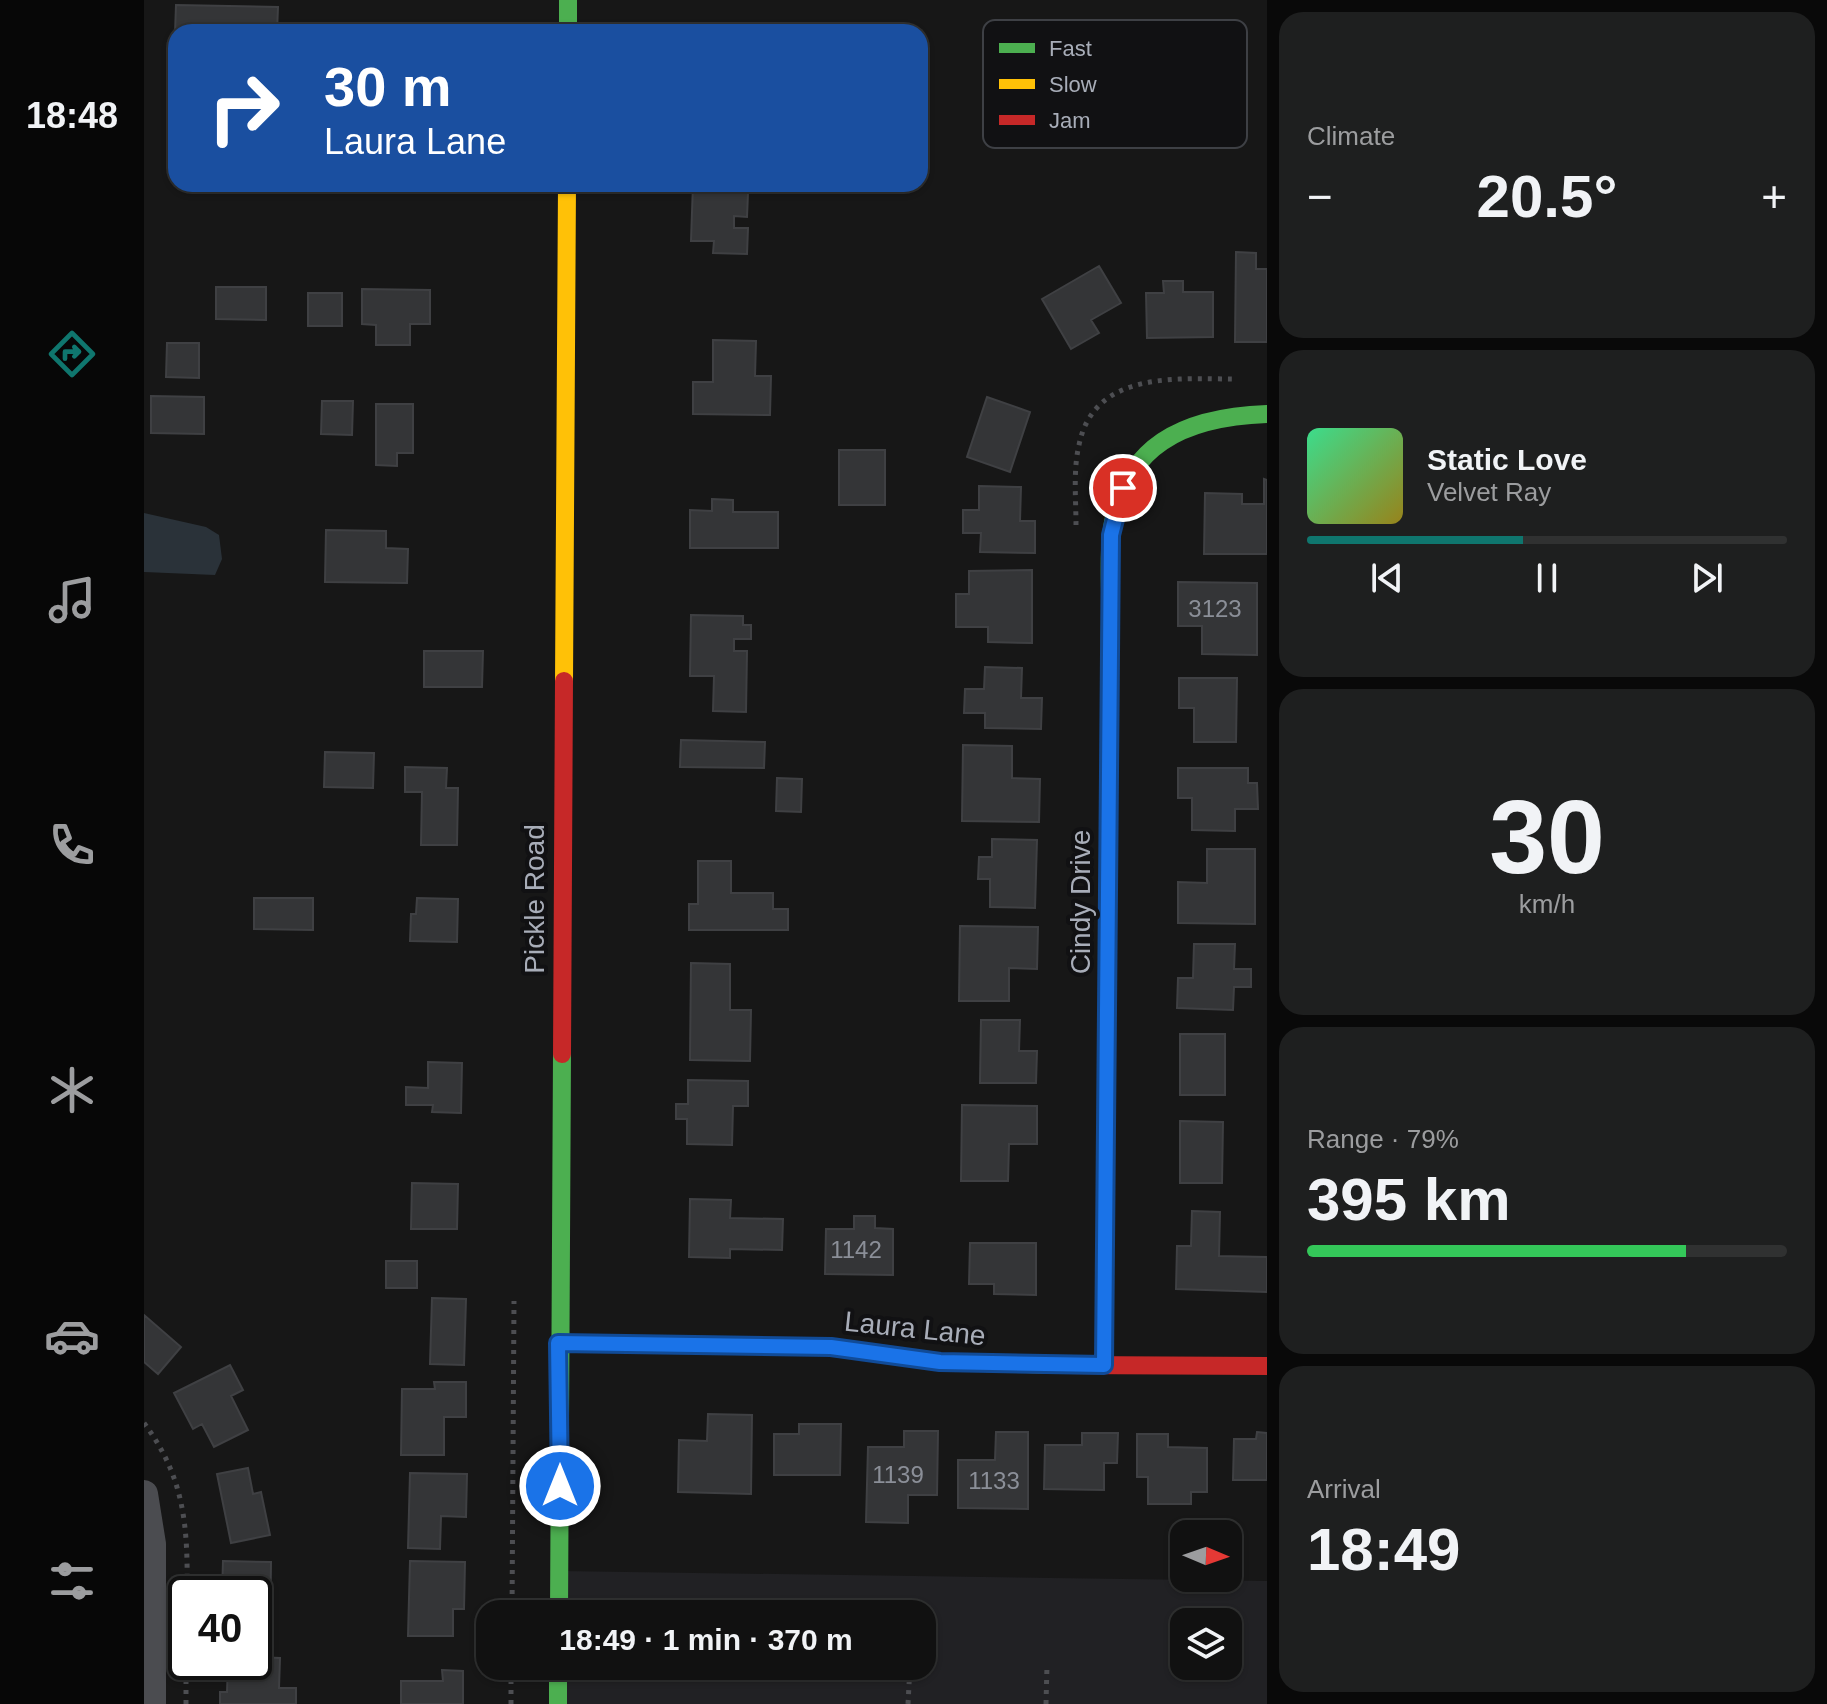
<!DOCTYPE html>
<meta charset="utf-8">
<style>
body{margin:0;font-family:Arial,sans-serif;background:#1e1f1f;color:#f1f3f6;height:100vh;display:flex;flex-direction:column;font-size:30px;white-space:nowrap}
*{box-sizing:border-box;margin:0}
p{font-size:26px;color:#9c9d9f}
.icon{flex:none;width:44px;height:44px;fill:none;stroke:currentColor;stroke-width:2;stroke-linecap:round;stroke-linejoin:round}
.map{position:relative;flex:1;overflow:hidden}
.sheet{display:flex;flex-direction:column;gap:12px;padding:12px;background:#090909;width:560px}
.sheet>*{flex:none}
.guide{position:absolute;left:24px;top:24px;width:760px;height:168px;border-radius:24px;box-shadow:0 2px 6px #0004,0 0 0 2px #303131;background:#1a4fa0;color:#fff;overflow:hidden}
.needle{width:52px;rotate:92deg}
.fabs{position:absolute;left:1026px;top:1520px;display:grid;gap:16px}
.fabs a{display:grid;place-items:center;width:72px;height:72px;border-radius:16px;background:#111;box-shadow:0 2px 6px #0004,0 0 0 2px #303131;font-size:40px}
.speed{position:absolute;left:24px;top:1576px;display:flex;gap:16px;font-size:40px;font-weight:700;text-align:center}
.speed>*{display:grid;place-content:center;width:104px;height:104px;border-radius:50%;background:#111;box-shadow:0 2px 6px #0004,0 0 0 2px #303131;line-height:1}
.speed .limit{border:4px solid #111;border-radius:12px;background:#fff;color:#111}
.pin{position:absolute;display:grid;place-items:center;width:68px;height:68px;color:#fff;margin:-34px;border:4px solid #fff;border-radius:50%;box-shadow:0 2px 8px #0007}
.me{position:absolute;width:88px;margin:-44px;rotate:0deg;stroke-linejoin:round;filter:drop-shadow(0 0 6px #0008)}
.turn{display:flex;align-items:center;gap:28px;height:168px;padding:0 24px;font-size:36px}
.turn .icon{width:104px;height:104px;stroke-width:2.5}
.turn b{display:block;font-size:56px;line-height:68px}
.big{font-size:60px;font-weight:700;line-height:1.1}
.sheet .widget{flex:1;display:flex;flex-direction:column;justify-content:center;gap:12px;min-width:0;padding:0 28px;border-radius:24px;background:#1e1f1f}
.sheet .dial{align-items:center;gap:0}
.dial b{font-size:104px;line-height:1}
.song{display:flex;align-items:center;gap:24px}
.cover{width:96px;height:96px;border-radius:12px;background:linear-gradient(135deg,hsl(150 70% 55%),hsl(50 70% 35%))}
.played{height:8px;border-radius:4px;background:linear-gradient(90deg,#0f766e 45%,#303131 45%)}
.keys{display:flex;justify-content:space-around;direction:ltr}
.heat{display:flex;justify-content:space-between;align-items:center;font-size:44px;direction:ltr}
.charge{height:12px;border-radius:6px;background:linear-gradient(90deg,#34c759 79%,#303131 0)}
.trip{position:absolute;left:332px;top:1600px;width:460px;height:80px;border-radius:24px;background:#111;box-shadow:0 2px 6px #0004,0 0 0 2px #303131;font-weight:700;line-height:80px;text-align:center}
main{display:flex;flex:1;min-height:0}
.menu{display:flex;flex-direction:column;width:144px;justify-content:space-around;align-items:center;background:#070707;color:#9c9d9f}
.menu .icon{width:56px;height:56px}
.menu .on{color:#0f766e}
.menu b{font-size:36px;color:#f1f3f6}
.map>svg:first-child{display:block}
.built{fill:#212124;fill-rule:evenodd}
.water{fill:#2a3239}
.building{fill:#343537;stroke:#3f4043;stroke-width:2}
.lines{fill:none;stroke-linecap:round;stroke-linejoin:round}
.path{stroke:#4d4e52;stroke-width:5;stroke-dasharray:4 6;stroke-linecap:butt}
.street{stroke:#4b4c50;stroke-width:28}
.fast{stroke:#4caf50;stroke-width:18}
.slow{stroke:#ffc107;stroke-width:18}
.jam{stroke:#c62828;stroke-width:18}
.route-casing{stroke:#114b97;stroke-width:20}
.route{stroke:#1a73e8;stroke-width:14}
.labels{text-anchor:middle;stroke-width:8;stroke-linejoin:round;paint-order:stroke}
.number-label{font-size:24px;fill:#8b8f98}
.street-label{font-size:28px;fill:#a8adb8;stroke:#111113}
.key{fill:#111113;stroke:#3e4045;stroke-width:2}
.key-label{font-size:22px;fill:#a8adb8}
</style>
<main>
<nav class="menu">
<b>18:48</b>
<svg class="icon on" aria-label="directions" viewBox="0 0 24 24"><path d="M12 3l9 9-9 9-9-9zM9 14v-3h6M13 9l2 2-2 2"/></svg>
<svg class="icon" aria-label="music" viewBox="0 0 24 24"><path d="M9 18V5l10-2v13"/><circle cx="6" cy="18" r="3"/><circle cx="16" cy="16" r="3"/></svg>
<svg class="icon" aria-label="phone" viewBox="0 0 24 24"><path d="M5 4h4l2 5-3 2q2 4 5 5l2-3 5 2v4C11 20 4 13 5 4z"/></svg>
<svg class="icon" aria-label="climate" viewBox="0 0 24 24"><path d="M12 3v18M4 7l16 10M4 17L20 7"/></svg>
<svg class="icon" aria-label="car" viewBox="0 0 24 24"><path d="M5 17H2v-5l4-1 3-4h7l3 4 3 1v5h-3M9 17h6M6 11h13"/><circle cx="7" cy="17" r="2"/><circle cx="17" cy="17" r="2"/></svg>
<svg class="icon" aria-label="filters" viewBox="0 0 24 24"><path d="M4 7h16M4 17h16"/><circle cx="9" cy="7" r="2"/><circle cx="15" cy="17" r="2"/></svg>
</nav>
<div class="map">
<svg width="1123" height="1704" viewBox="0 0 1123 1704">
<rect width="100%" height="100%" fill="#171717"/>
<path class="built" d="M416,1571L1123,1581V1704H414V1666H778V1614H415ZM1040,1622H1084V1666H1040Z"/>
<path class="water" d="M0,513L62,527L75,535L78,559L71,575L0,572Z"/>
<path class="building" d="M32,5L134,7L133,32L31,33Z
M549,184H589V193H604L603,217L590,216V228H604L603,254L569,253L570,241H547Z
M1092,252L1112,253V269H1123V342H1091Z
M955,266L977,303L947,320L955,333L927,349L898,299Z
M1019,281H1039V292H1069V337L1003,338L1002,293H1020Z
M72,287H122V320L72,319Z
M218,289L286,290V324H266V345H232V325L218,324Z
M164,293H198V326H164Z
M569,340L612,341L611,376H627L626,415L549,414V382H569Z
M23,343H55V378L22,377Z
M7,396L60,397V434L7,433Z
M843,397L886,412L866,472L823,457Z
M178,401H209L208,435L177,434Z
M232,404H269V453H253V466L232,465Z
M695,450H741V505H695Z
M1120,479L1123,480V554H1060L1061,493L1098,494V504H1120Z
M835,486L877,487L876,521H891V553L836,552L837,533H819V510H835Z
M568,499L589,500V512H634V548H546V510L568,511Z
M182,530L242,531V548L264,549L263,583L181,582Z
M888,570V643L844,642V627H812V594H825V571Z
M1034,582L1113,583V655L1058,654V626H1034Z
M547,615L599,616V625H607V639H590V651H603L602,712L569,711L570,676H546Z
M280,651H339L338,687H280Z
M841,667L878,668L877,698H898L897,729L841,728V713H820L821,689H840Z
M1035,678H1093L1092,742H1050V708H1035Z
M537,740L621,742L620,768L536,767Z
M819,745L868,746V778L896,779L895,822L818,821Z
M181,752L230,753L229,788L180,787Z
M261,767L303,768L302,788H314L313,845H277L278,792H261Z
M1034,768H1104V783H1113L1114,809H1091V831L1048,830V798H1034Z
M633,778L658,779L657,812L632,811Z
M848,839L893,840L891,908L846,907V879H834L835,857H848Z
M1063,849H1111V924L1034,923V882L1063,883Z
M554,861H587V893H629V909H644V930H545V904H554Z
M110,898H169V930L110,929Z
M273,898L314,899L313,942L266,941L267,914H272Z
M816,926L894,927L893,969L865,968V1001H815Z
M1050,944H1091L1090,969H1107V987H1090L1089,1010L1033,1008L1034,978H1049Z
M547,963L586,964V1010H607L606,1061L546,1060Z
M837,1020H876L875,1051H893L892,1083H836Z
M1036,1034H1081V1095H1036Z
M284,1062L318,1063L317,1113L288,1112L289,1105H262V1087L284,1088Z
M544,1080L604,1081V1106H589L588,1145L543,1144V1119H532V1104H544Z
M818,1105L893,1106V1144H865L864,1181H817Z
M1036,1121L1079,1122L1078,1183H1036Z
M268,1183L314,1184L313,1229H267Z
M546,1199L587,1200L586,1218L639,1219L638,1250L586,1249V1258L545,1257Z
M1048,1211L1076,1212L1075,1256L1123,1257V1292L1032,1289L1033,1246H1047Z
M710,1216H731V1228L749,1229V1275L681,1274L682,1229H710Z
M826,1243H892V1295L850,1294V1284H825Z
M242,1261H273V1288H242Z
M288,1298L322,1299L320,1365L286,1364Z
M0,1315L37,1347L14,1374L0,1362Z
M86,1365L99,1390L87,1396L104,1430L70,1447L58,1424L49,1429L30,1393Z
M290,1382H322V1417H300V1455H257L258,1389H291Z
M564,1414L608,1415L607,1494L534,1492L535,1440L563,1441Z
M655,1424H697L696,1475H630V1434H655Z
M760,1431H794L793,1495H764V1523L722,1522L724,1447H760Z
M852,1432H884V1509L814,1508V1460H851Z
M1113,1432L1123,1433V1480H1089L1090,1439H1112Z
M938,1433H974L973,1463H960V1490L900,1489L901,1445H938Z
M993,1434H1024V1447L1063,1448V1492H1047V1504H1004V1477H993Z
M104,1468L109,1494L117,1492L126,1535L87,1543L73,1474Z
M266,1473L323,1474L322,1517L297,1516L296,1549L264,1548Z
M79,1561L127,1562L126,1633L110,1632V1594H78Z
M266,1561L321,1562L320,1609H309V1636H264Z
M110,1657L136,1658L135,1688H152V1704H76V1692H83L84,1662H110Z
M298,1670L319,1671V1704H257V1681H299Z"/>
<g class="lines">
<path class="path" d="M932,525C932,499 929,470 935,445C950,370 1034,379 1090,379
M0,1423C41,1478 44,1527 43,1594
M368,1614L370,1301
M42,1704V1662
M367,1704V1666
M764,1704L766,1666
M902,1704L903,1665"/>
<path class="street" d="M0,1494L8,1544V1704"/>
<path class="fast" d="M424,0V32
M965,786C965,731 966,676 966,621C967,593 964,563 967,535C978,444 1041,417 1123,414
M415,1614L418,1054
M414,1666V1704"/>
<path class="slow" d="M420,681L423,184
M414,1343L687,1347L796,1362L924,1365
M960,1365L965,786"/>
<path class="jam" d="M418,1054L420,681
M924,1365L1123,1366"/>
</g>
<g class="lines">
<g class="route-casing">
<path id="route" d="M416,1486L414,1343L687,1347L796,1362L960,1365L967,535L979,488"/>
</g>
<use href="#route" class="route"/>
</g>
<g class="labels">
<g class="number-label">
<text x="1071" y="617">3123</text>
<text x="712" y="1258">1142</text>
<text x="754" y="1483">1139</text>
<text x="850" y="1489">1133</text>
</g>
<g class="street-label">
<text transform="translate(390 899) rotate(-90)" y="10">Pickle Road</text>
<text transform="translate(936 902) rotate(-90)" y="10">Cindy Drive</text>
<text transform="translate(771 1328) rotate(6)" y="10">Laura Lane</text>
</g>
</g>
<rect x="839" y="20" width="264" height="128" rx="12" class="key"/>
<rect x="855" y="43" width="36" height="10" fill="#4caf50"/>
<rect x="855" y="79" width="36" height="10" fill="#ffc107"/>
<rect x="855" y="115" width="36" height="10" fill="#c62828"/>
<g class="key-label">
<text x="905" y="56">Fast</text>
<text x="905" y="92">Slow</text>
<text x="905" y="128">Jam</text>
</g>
</svg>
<div class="fabs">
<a><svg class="needle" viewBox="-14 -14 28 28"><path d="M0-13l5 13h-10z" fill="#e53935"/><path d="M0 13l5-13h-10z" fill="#9c9d9f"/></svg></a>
<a><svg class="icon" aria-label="layers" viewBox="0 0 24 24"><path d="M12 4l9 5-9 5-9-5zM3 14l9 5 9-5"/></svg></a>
</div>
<div class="speed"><div class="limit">40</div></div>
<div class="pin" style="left:979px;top:488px;background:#d93025"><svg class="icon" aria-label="arrive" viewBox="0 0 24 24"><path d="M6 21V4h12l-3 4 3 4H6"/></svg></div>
<svg class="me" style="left:416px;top:1486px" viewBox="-20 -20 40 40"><circle r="17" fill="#1a73e8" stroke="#fff" stroke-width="3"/><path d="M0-11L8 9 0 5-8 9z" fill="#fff"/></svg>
<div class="trip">18:49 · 1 min · 370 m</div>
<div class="guide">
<div class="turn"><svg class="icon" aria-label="right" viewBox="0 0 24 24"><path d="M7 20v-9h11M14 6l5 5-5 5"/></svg><div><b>30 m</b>Laura Lane</div></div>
</div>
</div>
<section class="sheet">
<div class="widget"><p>Climate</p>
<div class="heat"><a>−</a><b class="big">20.5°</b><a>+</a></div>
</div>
<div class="widget">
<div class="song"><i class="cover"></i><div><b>Static Love</b><p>Velvet Ray</p></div></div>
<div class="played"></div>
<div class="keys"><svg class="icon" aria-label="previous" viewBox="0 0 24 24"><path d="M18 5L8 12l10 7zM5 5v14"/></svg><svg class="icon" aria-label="pause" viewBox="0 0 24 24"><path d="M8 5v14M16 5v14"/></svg><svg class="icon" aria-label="next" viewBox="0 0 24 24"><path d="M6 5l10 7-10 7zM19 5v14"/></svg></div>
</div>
<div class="widget dial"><b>30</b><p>km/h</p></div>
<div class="widget"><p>Range · 79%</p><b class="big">395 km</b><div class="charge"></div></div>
<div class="widget"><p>Arrival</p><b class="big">18:49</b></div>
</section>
</main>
